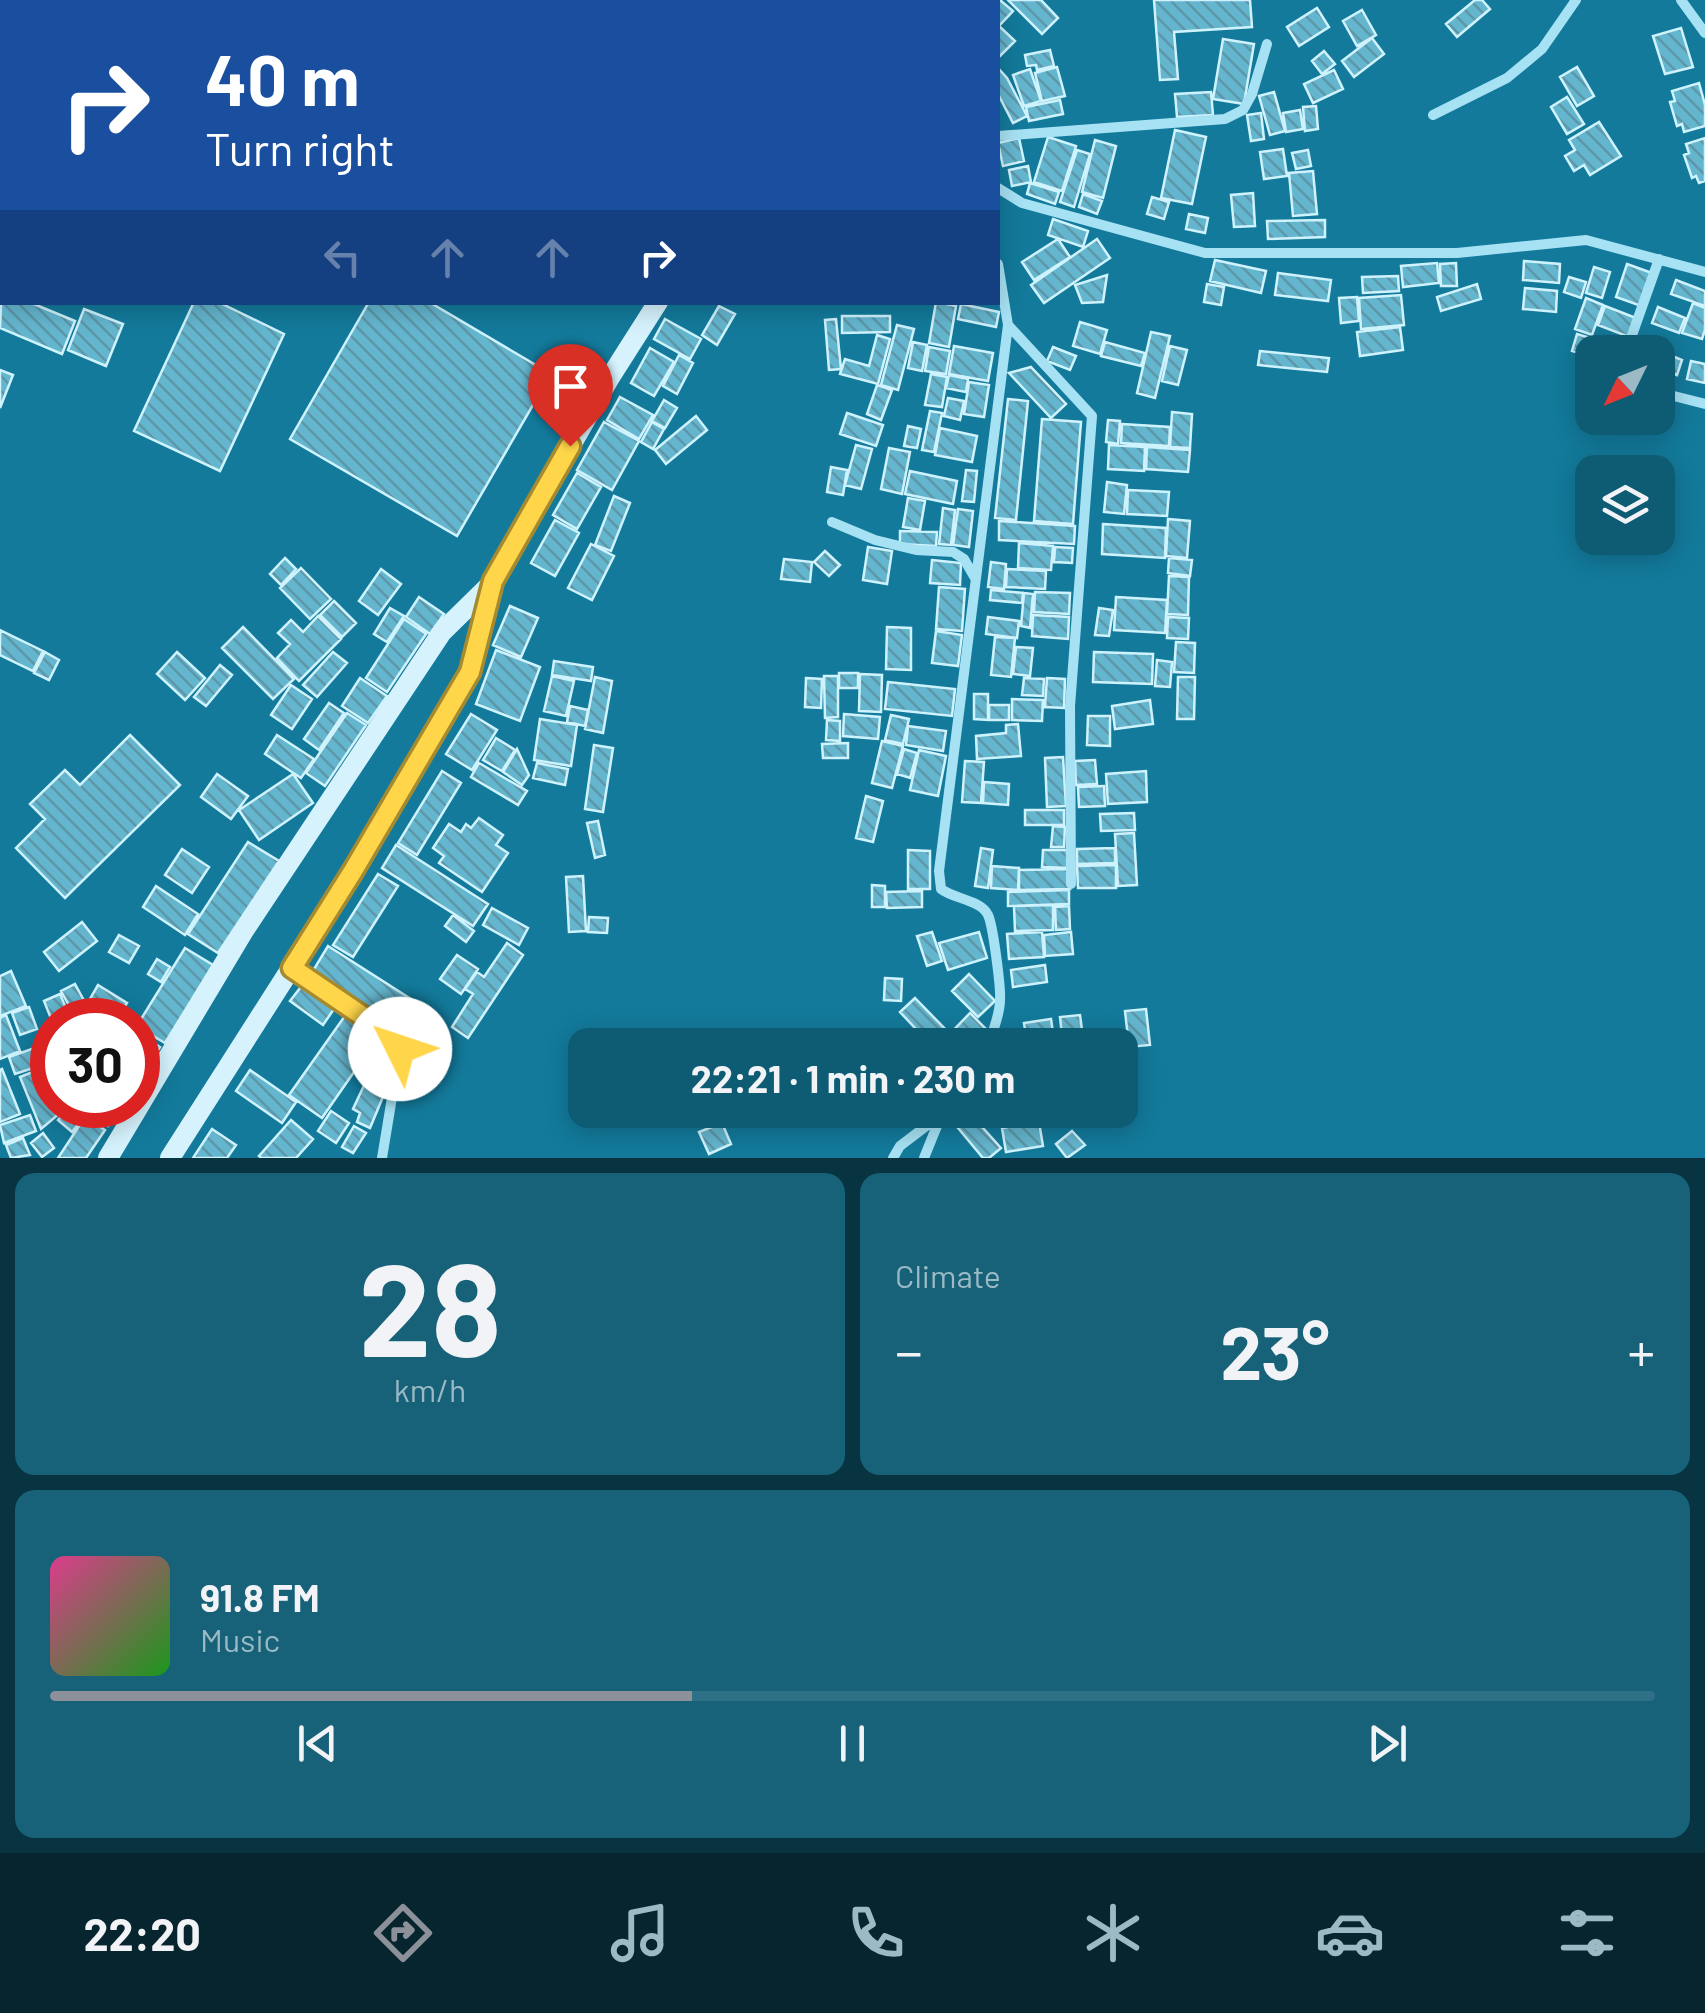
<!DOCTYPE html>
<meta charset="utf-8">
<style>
body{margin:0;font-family:Barlow,sans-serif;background:#176279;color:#f1f3f6;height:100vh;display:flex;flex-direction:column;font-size:38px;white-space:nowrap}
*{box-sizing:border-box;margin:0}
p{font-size:32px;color:#9bbac5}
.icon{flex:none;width:55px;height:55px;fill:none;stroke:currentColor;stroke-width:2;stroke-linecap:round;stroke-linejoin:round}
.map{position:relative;height:1158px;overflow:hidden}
.sheet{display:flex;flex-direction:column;gap:15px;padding:15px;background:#083340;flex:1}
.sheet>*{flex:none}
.top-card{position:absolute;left:0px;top:0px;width:1000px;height:305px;box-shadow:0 5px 25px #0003;background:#1a4fa0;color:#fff;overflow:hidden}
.needle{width:65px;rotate:227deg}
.buttons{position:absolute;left:1575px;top:335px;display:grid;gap:20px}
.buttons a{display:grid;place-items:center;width:100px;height:100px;border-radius:20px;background:#0e5c74;box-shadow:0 5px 25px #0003;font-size:50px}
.speed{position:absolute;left:30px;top:998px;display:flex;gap:20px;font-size:50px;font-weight:700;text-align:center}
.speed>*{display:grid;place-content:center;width:130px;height:130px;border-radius:50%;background:#0e5c74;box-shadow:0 5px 25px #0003;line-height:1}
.speed .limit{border:15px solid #d22;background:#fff;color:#111}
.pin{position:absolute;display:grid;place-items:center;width:85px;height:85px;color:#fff;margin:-102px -42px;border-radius:50% 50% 50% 0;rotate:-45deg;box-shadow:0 0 10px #0007}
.pin .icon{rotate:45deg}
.me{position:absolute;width:110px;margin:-55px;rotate:311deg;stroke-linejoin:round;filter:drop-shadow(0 0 8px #0008)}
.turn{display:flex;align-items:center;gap:35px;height:210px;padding:0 40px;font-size:45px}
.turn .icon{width:130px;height:130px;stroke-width:2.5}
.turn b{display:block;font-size:70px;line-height:85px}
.lanes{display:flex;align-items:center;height:95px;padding:0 40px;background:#0003;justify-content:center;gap:50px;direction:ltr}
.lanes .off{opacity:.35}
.big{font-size:75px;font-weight:700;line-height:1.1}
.sheet .widget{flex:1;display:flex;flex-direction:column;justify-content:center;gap:15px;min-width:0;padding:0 35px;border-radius:20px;background:#176279}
.sheet .dial{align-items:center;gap:0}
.dial b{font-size:130px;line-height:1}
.song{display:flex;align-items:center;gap:30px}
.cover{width:120px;height:120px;border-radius:15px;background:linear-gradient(135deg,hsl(330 70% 55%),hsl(120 70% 35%))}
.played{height:10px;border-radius:5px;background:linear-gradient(90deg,#8c9099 40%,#2e7186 40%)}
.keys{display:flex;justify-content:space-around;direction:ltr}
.heat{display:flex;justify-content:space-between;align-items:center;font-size:55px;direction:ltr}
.sheet .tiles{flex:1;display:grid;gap:15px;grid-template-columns:1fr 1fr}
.widget:last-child{grid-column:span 2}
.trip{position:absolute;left:568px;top:1028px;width:570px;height:100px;border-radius:20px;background:#0e5c74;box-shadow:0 5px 25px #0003;font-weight:700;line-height:100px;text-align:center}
.dock{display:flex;height:160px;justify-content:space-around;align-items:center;background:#06252e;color:#9bbac5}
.dock .icon{width:70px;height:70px}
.dock .on{color:#8c9099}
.dock b{font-size:45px;color:#f1f3f6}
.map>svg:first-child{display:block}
.building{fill:url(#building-back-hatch);stroke:#cff3fd;stroke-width:2.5}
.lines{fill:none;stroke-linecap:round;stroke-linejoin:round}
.minor{stroke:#a7e2f4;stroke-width:10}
.secondary{stroke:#d6f3fd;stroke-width:20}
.route-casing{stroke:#a68a30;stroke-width:25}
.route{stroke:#ffd54a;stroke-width:18}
</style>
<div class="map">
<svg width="1705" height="1158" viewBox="0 0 1705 1158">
<defs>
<pattern id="building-back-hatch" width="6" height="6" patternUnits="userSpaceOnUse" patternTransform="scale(2.5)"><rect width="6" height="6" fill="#64b6cf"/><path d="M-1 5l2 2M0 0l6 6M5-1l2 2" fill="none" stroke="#5d96a8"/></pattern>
</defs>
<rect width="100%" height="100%" fill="#137a9b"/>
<path class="building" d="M0,0H80L81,2H2V36Z
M1000,0L1013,11L999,26L1015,41L1000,56L998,53L997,2Z
M1008,0H1041L1058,18L1042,34Z
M1154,0H1250L1252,27L1174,32L1178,79L1160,80Z
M1475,0H1482L1490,9L1457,37L1446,24Z
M1317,8L1329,27L1299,46L1287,27Z
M1362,10L1376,35L1357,46L1343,21Z
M1681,28L1693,67L1665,74L1653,36Z
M1372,38L1384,54L1354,77L1342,61Z
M1223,39L1254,44L1244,104L1213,99Z
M1050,50L1054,66L1037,70L1036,65L1027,66L1025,55Z
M1324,51L1335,64L1322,74L1312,61Z
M1057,67L1065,96L1042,101L1035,73Z
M1577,67L1594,96L1577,106L1560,77Z
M998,68L1007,78L1027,116L1013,123L998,94Z
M1030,69L1041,101L1024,106L1013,75Z
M1334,70L1343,89L1313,103L1304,84Z
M1699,83L1705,105V126L1684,132L1682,124L1677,126L1670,102L1675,101L1672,91Z
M1211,92L1213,115L1177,117L1175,94Z
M1274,92L1285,131L1270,135L1259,96Z
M1567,97L1584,124L1567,134L1551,107Z
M1060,100L1063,114L1029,121L1026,107Z
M1316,106L1318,129L1305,131L1303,107Z
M1300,110L1303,129L1286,132L1283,113Z
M1261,113L1264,139L1251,141L1247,115Z
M1599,122L1621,156L1590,175L1584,165L1574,171L1565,156L1575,150L1569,140Z
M1175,130L1206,137L1192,204L1161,198Z
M1048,137L1076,146L1062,191L1034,182Z
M1019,138L1024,161L1003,166L998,143Z
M1705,138V181L1699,183L1696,176L1692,178L1684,155L1689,153L1686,144Z
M1095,140L1116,146L1103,198L1082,192Z
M1283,149L1287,176L1264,179L1260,152Z
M1077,150L1090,154L1074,207L1060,202Z
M1308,150L1311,166L1296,169L1292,153Z
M1028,166L1031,182L1012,186L1009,170Z
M1313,171L1317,214L1293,216L1289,173Z
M1030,183L1059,192L1055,204L1027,194Z
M1253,193L1255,226L1234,227L1231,195Z
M1083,194L1102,201L1097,214L1079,207Z
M1152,197L1169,202L1164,219L1147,214Z
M1189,214L1208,218L1205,233L1186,229Z
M1053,219L1088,231L1083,247L1048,235Z
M1325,220V237L1268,239L1267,221Z
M1058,239L1070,257L1034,280L1022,262Z
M1097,239L1110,258L1044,303L1031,285Z
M1215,260L1266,271L1261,293L1210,281Z
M1524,261L1560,264L1559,283L1523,280Z
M1437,263L1439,283L1403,287L1401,266Z
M1456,263L1457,286H1441L1440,264Z
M1627,264L1652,273L1641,306L1616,297Z
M1594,267L1610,272L1602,298L1586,293Z
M1278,273L1331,280L1328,301L1275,295Z
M1107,275L1103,302L1082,303L1075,285Z
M1398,276L1399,291L1363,293L1362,277Z
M1569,277L1586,282L1581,298L1564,292Z
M1676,280L1705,291V306L1671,294Z
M2,283V302H29L75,321L62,354L0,328Z
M1207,284L1224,287L1221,305L1204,302Z
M1477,284L1481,299L1441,311L1437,297Z
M1525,288L1557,291L1556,312L1523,309Z
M1401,295L1404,325L1361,329L1359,298Z
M1357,297L1359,321L1341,323L1339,298Z
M1586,298L1603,305L1592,335L1575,329Z
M194,302H218L284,334L220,471L134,431Z
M369,302H429L551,374L457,536L290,439Z
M936,302L956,306L949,347L929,343Z
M1693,303L1705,308V330L1702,339L1682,333Z
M961,304L999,312L996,327L958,319Z
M719,306L735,314L717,345L702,335Z
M1605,306L1636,318L1629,337L1598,325Z
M1658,307L1685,318L1679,333L1652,323Z
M84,309L123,324L106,366L68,350Z
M842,316H890V332L842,333Z
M665,319L701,339L690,359L654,339Z
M836,319L841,369L829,370L825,320Z
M1080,322L1107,330L1100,354L1073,346Z
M897,325L914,329L898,390L881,385Z
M1400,327L1403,350L1360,356L1357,332Z
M1151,332L1170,336L1155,398L1137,393Z
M1577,334L1597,340L1592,357L1572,351Z
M877,335L890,339L878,384L840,374L845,359L869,366Z
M913,342L927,345L922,371L908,368Z
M1105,342L1145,353L1141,366L1101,356Z
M954,346L993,353L988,381L949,374Z
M1170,346L1187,350L1178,385L1162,381Z
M929,347L950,351L946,374L925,371Z
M1053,347L1076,356L1070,370L1047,361Z
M650,348L674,362L654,396L631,383Z
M1260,351L1329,358L1327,372L1258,365Z
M1667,354L1682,360L1677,375L1661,369Z
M679,355L693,363L677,394L663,386Z
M1691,361L1705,364V383L1687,379Z
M1031,367L1066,404L1051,418L1009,373Z
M0,370L13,375L0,408Z
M931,374L947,377L942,407L925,405Z
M949,375L968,379L966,392L946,388Z
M969,382L989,385L984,417L964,414Z
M877,385L892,390L881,420L867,414Z
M620,397L653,415L639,439L607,420Z
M948,398L964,401L960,420L944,416Z
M1008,399L1028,401L1016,520L995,518Z
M664,400L677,408L665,428L652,421Z
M930,411L942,413L934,452L922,450Z
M1172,412L1192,414L1190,448L1170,447Z
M847,413L883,425L876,446L840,434Z
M696,416L707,430L666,464L655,450Z
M1042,419L1081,422L1073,524L1034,521Z
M1108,420L1120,421L1118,444L1106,442Z
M604,422L639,441L612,490L577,470Z
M652,422L664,429L653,449L641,442Z
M1122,424L1170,427L1169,446L1121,443Z
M908,426L921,429L917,448L904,446Z
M940,428L977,436L972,462L935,455Z
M856,445L872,449L861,489L845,485Z
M1109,445L1145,447L1144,471L1108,469Z
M1147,447L1190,450L1188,472L1146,469Z
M889,448L910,452L902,494L881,489Z
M831,467L847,470L843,495L827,492Z
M966,470L977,471L974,502L962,501Z
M910,471L957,481L953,504L905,494Z
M577,473L601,487L577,529L553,515Z
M1107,482L1127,485L1124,514L1104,512Z
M1128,490L1169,492L1167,516L1127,514Z
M614,496L630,503L611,551L595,545Z
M908,498L925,501L920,530L903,527Z
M943,508L955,510L951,545L939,544Z
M958,509L973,511L969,547L953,545Z
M1168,519L1190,521L1187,558L1166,556Z
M555,520L579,533L555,576L531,563Z
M999,521L1075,526L1074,544L999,540Z
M1103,524L1166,528L1165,558L1102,554Z
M900,531L937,532L936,546L900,544Z
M1019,543L1053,546L1051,570L1018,568Z
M591,544L614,556L592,600L568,588Z
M868,547L892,551L887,584L863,580Z
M1055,547L1073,548L1072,563L1054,562Z
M825,551L840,565L829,576L814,562Z
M285,558L296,569L281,585L270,574Z
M1169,558L1192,560L1190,576L1168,573Z
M784,559L812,562L810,582L781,579Z
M932,560L961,563L960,585L930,583Z
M991,562L1006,564L1004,589L988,587Z
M301,568L331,599L310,619L280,588Z
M381,569L401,584L378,615L359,601Z
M1007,569L1046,571L1045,589L1006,587Z
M1169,576L1189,577L1188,615L1167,614Z
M939,587L965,589L962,631L936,629Z
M991,590L1023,593L1022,603L990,600Z
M1035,592L1070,593L1069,614L1034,612Z
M1024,593L1033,594L1030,628L1021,626Z
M419,597L444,614L430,634L406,617Z
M1116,597L1167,600L1165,633L1114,630Z
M334,601L356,623L342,637L320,615Z
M510,606L538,618L521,657L493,645Z
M390,608L404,616L387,642L374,634Z
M1099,608L1113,610L1109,636L1095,635Z
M1033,615L1069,617L1068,639L1032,636Z
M318,616L341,639L299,681L277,658L290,644L278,633L291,620L303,632Z
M988,617L1019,621L1017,638L986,634Z
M1168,617L1189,618L1188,639L1167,638Z
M404,619L426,634L387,692L366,678Z
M243,627L294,679L273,699L222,648Z
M887,627L911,628V670L886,669Z
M0,630L43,651L33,671L0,655Z
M936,631L962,635L958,666L932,663Z
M995,637L1015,638L1011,677L991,675Z
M1176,642L1195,643L1194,673L1174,672Z
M1016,647L1033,648L1030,676L1013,674Z
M496,650L540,667L520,721L476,704Z
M45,652L59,660L49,680L34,673Z
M177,652L205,678L185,700L157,674Z
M333,652L347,663L317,697L303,685Z
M1094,652L1153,654L1152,684L1093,682Z
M1157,660L1172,662L1170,687L1155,686Z
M554,661L593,667L591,681L552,675Z
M220,665L232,675L206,706L194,697Z
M839,673H858V688H839Z
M860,674L882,675L881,712L859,711Z
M552,676L574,681L566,716L544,711Z
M824,676H838V717L825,718Z
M595,677L612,681L603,733L585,729Z
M1178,677H1195L1194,719H1177Z
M360,678L387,696L368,723L342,706Z
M806,678L822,679L821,708L805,707Z
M1024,678L1044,679L1043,696L1022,695Z
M1047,678L1065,679L1064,708L1045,707Z
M888,682L955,689L952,716L885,709Z
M291,685L312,699L292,729L271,715Z
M974,694H988V720L974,719Z
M1012,699L1043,700L1042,721L1012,720Z
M1150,700L1153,724L1115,729L1112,706Z
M329,703L344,713L319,750L304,739Z
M989,705H1009V720H989Z
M570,706L588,710L585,726L567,722Z
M347,713L366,725L325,786L306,773Z
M471,714L497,730L472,770L446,754Z
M844,714L880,717L878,739L843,736Z
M891,715L909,719L903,744L885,740Z
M1088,716H1110V746L1087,745Z
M540,719L577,725L571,766L534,760Z
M827,720L840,721V741L826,740Z
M1018,724L1021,756L977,759L976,736L1006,733V725Z
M908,726L946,731L943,751L906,745Z
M130,735L180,785L65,898L16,848L45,819L30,804L65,770L80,785Z
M277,735L314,759L301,778L265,754Z
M496,738L515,750L502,771L483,760Z
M882,741L903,746L892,788L872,783Z
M848,743V758H823L822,744Z
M594,745L613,748L603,812L585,809Z
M517,749L529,775L522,785L503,772Z
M904,749L917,753L910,778L897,774Z
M919,750L946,756L938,796L910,790Z
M1063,757L1066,806L1047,807L1045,758Z
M1095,760L1097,784L1076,785L1075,761Z
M965,761L984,762L981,803L962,802Z
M479,763L527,791L518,805L471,777Z
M537,763L568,769L565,785L533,778Z
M442,771L461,783L417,855L398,843Z
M1146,771L1147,802L1108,804L1106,774Z
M217,774L248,796L231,819L201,797Z
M293,774L313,803L259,840L239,810Z
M984,782L1009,784L1008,805L983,803Z
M1104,786L1105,806L1079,807L1078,787Z
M866,796L883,801L873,842L856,838Z
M1025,810H1064V825H1025Z
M1134,813L1135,830L1101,831L1100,814Z
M479,818L503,835L496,845L508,853L482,892L439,863L444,856L433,848L449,824L461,832L466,824L471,828Z
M598,821L605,855L595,858L587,823Z
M1053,826L1065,827L1064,847H1051Z
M1134,833L1137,885L1118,886L1115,834Z
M248,842L279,861L218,953L188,934Z
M396,845L488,904L473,926L382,868Z
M981,848L993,850L988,888L975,886Z
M1115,848V863L1077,864V849Z
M182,849L209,867L192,893L165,875Z
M908,850L930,851V889H908Z
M1043,850H1070V868L1042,867Z
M1116,865V888H1078L1077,866Z
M992,866L1019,868L1018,890L991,888Z
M1069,869L1070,889L1019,890V870Z
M378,874L398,886L353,957L333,945Z
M583,876L586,931L569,932L566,877Z
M872,885L885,886V907H872Z
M156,886L198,914L185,935L143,907Z
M1069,890V904L1008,906V892Z
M922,891V907L887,908L886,892Z
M1053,905V930L1015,931L1014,906Z
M1069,906L1070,929L1056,930L1055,907Z
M492,908L528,928L519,945L483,925Z
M453,915L474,931L466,942L445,926Z
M589,917L608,918L607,933L588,932Z
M82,922L97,941L59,971L44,952Z
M932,932L942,961L927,966L917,936Z
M979,932L987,958L948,970L939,943Z
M1042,932L1044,957L1009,959L1007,934Z
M1071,932L1073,954L1045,956L1044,935Z
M119,935L139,946L129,963L109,952Z
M507,943L523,955L468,1038L452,1027L473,994L465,989L477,972L484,977Z
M328,946L428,1010L411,1037L311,974Z
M185,948L213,965L165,1043L138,1027V1024Z
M457,955L478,969L461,994L440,979Z
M157,959L170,967L161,982L148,974Z
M1045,965L1047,982L1013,987L1011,970Z
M11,971L26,1006L0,1016V976Z
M969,974L995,1001L978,1017L952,991Z
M885,978L902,979L901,1001L884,1000Z
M304,983L336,1006L323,1025L290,1001Z
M75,984L94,1019L93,1020H77L61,991Z
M98,985L127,1003L116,1020L87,1004Z
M60,994L71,1020L52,1021L44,1001Z
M915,998L949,1033L936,1045H931L900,1012Z
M29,1007L37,1029L20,1035L12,1013Z
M1146,1009L1150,1045L1129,1047L1125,1011Z
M347,1013L379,1036L322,1118L289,1095Z
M970,1013L985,1028L968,1045H954L946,1038Z
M6,1015L20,1051L0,1059V1018Z
M1080,1015L1084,1045H1063L1060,1017Z
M1051,1019L1054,1039L1027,1043L1024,1023Z
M138,1032L160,1047L138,1081Z
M43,1045L49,1063L15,1074L9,1057Z
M380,1051L389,1056L392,1075L370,1128L357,1122L360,1113L353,1109Z
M50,1065L52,1070V1105L67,1107L41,1129L20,1077Z
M2,1069L20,1114L0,1122V1070Z
M250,1070L296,1102L282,1123L236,1091Z
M87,1105H122L108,1126L84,1110Z
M69,1107L83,1118L72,1132L58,1120Z
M967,1110L1001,1148L989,1158H983L953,1122Z
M331,1111L349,1123L336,1143L318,1131Z
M30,1115L36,1131L4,1143L0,1125Z
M85,1117L105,1130L86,1158H58Z
M291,1120L313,1139L296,1158H261L259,1156Z
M1039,1122L1043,1146L1006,1152L1002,1128Z
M722,1123L731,1144L709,1154L699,1132Z
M354,1126L366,1133L353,1153L342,1147Z
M212,1129L236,1145L227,1158H193Z
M1072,1131L1085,1145L1067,1158L1056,1144Z
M43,1133L54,1148L42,1157L31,1143Z
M23,1138L30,1155L11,1158L6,1145Z"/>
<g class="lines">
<path class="minor" d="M839,0L841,2
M1681,0L1705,33
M1433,115L1507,78L1542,49L1576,0
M998,136L1225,119L1243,110L1252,94L1267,44
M998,188L1022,203L1205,253H1457L1586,240L1705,272
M1008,325L1092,416L1070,706L1071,884
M1626,352L1659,259
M1658,392L1705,404
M832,522L875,540L916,550L953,552L964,559L975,578
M292,967L392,1036L400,1049L382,1158
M988,1045C993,1032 1000,1014 1000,1000C1001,988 993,925 988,915C981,900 954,899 941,889L939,871L1008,325L998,264
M893,1158L900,1146L942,1114
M924,1158L941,1116"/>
<path class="secondary" d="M897,2L899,0
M108,1158L243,932L442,632L492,583
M170,1158L353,871L470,672L493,581L609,379L658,302"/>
</g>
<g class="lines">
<g class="route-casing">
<path id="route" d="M400,1049L392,1036L292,968L353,871L470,672L493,581L570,446"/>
</g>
<use href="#route" class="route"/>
</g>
</svg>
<div class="buttons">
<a><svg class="needle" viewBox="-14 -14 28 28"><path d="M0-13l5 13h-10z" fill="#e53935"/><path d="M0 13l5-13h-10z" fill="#9bbac5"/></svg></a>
<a><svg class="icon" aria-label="layers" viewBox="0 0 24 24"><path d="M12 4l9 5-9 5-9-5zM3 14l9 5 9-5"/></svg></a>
</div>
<div class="speed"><div class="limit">30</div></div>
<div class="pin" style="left:570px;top:446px;background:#d93025"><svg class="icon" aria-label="arrive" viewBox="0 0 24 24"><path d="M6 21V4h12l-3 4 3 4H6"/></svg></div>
<svg class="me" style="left:400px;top:1049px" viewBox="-20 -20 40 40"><circle r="19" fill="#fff"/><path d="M0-13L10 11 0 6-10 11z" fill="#ffd54a"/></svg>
<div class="trip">22:21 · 1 min · 230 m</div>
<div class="top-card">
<div class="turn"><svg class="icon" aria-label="right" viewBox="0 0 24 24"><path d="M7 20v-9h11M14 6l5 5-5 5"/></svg><div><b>40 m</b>Turn right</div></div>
<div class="lanes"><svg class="icon off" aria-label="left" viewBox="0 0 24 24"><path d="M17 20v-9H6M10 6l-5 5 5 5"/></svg><svg class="icon off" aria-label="ahead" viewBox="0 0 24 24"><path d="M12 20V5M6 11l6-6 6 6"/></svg><svg class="icon off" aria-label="ahead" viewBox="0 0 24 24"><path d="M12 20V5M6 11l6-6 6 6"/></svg><svg class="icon" aria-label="right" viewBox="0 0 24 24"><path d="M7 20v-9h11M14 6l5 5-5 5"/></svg></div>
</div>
</div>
<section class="sheet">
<div class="tiles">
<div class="widget dial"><b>28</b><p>km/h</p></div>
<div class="widget"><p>Climate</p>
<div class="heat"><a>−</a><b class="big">23°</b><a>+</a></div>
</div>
<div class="widget">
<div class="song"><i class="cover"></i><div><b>91.8 FM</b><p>Music</p></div></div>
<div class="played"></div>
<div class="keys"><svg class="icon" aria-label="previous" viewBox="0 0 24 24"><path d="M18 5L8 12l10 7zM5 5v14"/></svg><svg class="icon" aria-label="pause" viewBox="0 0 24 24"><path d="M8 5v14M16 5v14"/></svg><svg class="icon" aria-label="next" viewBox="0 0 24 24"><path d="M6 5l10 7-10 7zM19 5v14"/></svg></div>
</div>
</div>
</section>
<nav class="dock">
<b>22:20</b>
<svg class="icon on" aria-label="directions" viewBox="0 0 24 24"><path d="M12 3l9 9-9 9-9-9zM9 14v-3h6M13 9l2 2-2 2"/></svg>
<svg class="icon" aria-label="music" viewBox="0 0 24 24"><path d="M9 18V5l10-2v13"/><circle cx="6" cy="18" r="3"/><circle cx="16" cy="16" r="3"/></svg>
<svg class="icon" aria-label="phone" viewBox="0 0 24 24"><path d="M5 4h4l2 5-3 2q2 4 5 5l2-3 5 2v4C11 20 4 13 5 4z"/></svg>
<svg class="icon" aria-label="climate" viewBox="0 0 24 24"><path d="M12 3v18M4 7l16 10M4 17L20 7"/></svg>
<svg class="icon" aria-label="car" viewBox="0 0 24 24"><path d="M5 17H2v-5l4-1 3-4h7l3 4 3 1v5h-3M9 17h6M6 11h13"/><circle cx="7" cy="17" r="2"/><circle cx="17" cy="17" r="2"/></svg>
<svg class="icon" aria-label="filters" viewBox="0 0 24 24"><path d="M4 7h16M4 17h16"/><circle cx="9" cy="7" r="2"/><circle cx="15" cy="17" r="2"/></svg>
</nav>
